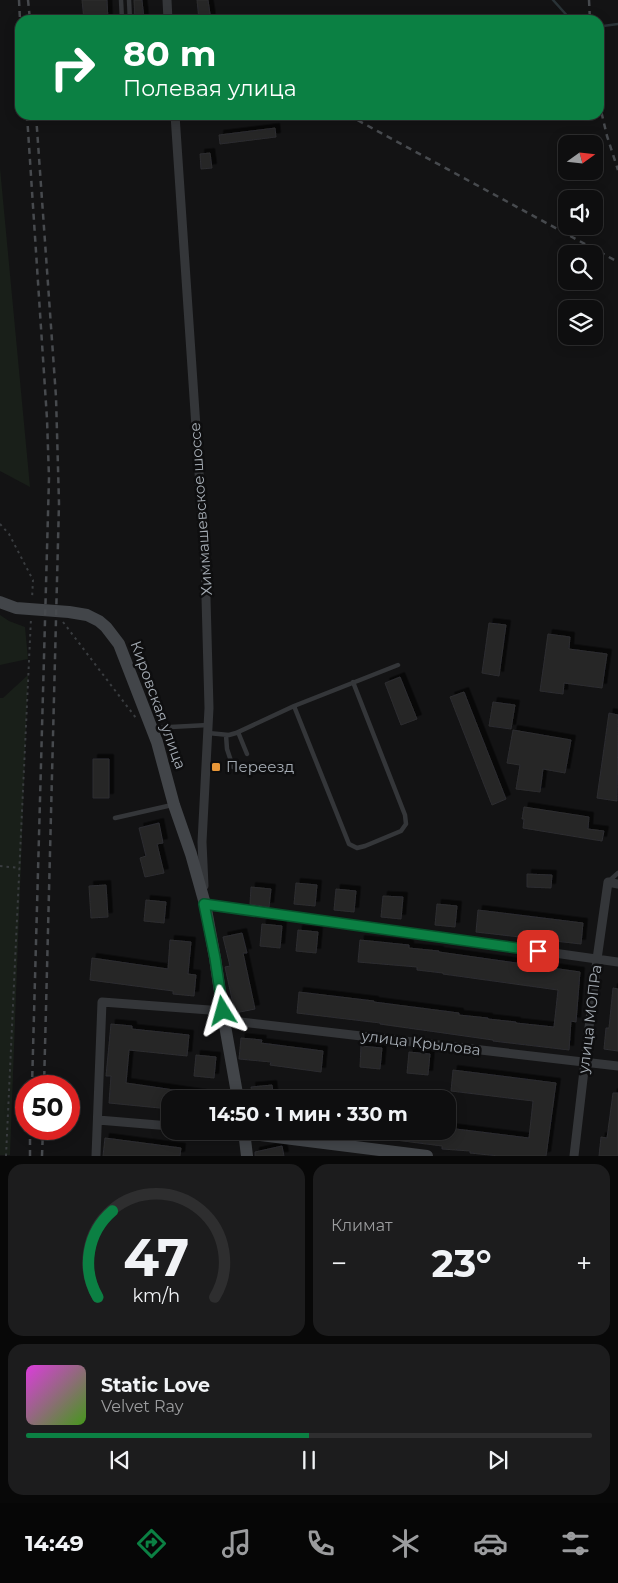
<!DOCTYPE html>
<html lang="ru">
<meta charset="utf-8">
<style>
body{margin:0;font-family:Montserrat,sans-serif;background:#1c1c1d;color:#f1f3f6;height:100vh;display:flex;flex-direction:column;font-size:19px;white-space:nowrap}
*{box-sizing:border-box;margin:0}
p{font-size:16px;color:#9b9c9e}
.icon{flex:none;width:28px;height:28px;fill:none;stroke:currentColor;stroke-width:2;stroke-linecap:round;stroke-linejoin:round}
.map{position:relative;height:1156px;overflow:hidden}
.drawer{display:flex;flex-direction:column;gap:8px;padding:8px;background:#080808;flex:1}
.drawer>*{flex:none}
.hud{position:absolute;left:15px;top:15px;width:589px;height:105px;border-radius:15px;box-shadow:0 2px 12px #0003,0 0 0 1px #2e2e2f;background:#0b8043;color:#fff;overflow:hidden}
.needle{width:32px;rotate:75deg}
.tools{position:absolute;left:558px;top:135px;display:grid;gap:10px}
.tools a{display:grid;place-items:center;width:45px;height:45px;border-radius:10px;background:#0e0e0f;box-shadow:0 2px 12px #0003,0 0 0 1px #2e2e2f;font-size:25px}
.speed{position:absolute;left:15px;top:1075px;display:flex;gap:10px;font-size:25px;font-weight:700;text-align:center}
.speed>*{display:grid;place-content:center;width:65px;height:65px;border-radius:50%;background:#0e0e0f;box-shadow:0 2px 12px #0003,0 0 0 1px #2e2e2f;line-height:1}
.speed .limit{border:8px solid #d22;background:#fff;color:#111}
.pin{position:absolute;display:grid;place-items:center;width:42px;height:42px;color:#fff;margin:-21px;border-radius:10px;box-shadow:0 2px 8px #0006}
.me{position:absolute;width:55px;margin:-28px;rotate:352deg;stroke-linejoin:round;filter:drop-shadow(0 0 4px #0008)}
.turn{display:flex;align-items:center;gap:18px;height:105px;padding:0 25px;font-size:22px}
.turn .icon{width:65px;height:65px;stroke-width:2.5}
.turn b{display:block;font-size:35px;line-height:42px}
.big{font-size:38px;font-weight:700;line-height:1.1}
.drawer .card{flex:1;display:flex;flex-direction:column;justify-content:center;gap:8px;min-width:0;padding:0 18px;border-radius:15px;background:#1c1c1d}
.drawer .dial{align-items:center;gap:0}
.dial svg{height:130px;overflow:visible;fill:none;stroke:#2e2e2f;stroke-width:7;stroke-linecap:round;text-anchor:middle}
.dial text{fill:#f1f3f6;stroke:none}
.song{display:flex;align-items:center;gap:15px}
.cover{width:60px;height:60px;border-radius:8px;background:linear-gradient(135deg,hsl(300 70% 55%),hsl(100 70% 35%))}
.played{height:5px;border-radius:2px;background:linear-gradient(90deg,#0b8043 50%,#2e2e2f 50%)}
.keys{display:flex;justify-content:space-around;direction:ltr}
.heat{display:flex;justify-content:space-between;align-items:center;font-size:28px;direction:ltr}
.drawer .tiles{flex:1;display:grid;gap:8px;grid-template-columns:1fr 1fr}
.card:last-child{grid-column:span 2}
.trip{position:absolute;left:161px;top:1090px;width:295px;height:50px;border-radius:15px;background:#0e0e0f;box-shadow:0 2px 12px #0003,0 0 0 1px #2e2e2f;font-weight:700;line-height:50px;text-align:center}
.tabs{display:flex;height:80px;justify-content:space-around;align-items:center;background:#060606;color:#9b9c9e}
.tabs .icon{width:35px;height:35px}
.tabs .selected{color:#0b8043}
.tabs b{font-size:22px;color:#f1f3f6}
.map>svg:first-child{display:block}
.green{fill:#191f19}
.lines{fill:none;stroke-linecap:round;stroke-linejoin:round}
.stream{stroke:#2a3337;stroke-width:2.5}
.building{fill:#262628;stroke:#2d2d30;filter:url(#shadow)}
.path{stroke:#3a3d40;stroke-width:2;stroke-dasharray:2.5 4;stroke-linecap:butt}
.lane{stroke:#343639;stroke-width:4.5}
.street{stroke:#343639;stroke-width:9}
.secondary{stroke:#424549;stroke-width:12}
.rail{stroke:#474a4e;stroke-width:2.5;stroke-dasharray:6 5;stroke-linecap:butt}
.route-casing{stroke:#07532c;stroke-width:12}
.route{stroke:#0b8043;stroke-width:9}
.poi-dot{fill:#e79638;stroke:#0e0e0f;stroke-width:2}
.labels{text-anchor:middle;stroke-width:5;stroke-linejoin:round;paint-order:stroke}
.street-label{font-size:15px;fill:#a5acb4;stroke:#0e0e0f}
.poi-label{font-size:15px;fill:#a5acb4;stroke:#0e0e0f;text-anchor:start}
</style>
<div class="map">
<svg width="618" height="1156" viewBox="0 0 618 1156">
<defs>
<filter id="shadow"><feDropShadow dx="4.5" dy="-4.5" stdDeviation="0" flood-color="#0009"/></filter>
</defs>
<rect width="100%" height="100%" fill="#131314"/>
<path class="green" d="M0,168L30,487L0,471Z
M0,615L9,621L25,627L28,659L0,665Z
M28,675L10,1155H0V698H3Z"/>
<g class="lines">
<path class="stream" d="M553,0L571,20
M599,25L603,26L618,24"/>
</g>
<path class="building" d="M82,0H107L108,20H84Z
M134,0H142L144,19L135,20Z
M197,0H208L211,20H199Z
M275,128L276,137L220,144L219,135Z
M210,153L212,168L201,169L200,154Z
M489,623L506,625L499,676L482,673Z
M548,634L570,637L569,649L607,654L602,688L564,683L563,694L540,691Z
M400,677L417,719L401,725L385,683Z
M464,692L506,799L492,805L450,697Z
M493,702L515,705L511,729L489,726Z
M609,713L618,715L617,801L597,798Z
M513,730L571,740L565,773L543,769L540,792L516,789L520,765L507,763Z
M93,759H109V798H93Z
M524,807L589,817L588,829L604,831L602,841L523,828L524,819H522Z
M159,823L163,843L157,844L164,873L145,877L140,858L146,856L139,828Z
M527,874L552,875L551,888L527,887Z
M296,883L317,885L315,906L294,904Z
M106,885L108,917L91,918L89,886Z
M251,887L271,889L269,907L250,904Z
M336,889L356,891L354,912L334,910Z
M383,896L403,897L401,919L381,917Z
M146,900L166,902L164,923L144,921Z
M437,904L457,906L455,927L435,925Z
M478,910L583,923L581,944L476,932Z
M262,924L282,926L280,948L260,946Z
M298,930L318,932L316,953L296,951Z
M242,933L247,953H243L255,1009L235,1013L225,967L230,966L223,937Z
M170,940L191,942L188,974L196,975L194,996L173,994V991L90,980L92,958L168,969Z
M360,940L409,945V948L439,951V952L580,972L576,1022L571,1021L569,1050L493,1041V1040L380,1024V1023L297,1013L299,992L374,1001V1002L459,1013V1015L488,1018V1019L516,1022V1023L554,1027L558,990L443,974V973L417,970V967L358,962Z
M613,988L618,989V1051L604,1049L606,1028H609Z
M111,1024L132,1026V1029L189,1035L187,1056L129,1050L126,1083L202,1094V1099H170V1109L109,1103L111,1076H106Z
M241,1038L262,1040L261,1043L323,1051L321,1072L270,1065L271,1062L239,1059Z
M361,1046L382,1048L380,1069L360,1067Z
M409,1052L430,1054L428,1075L407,1073Z
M196,1055L216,1057L214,1078L194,1076Z
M453,1070L556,1083L546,1156H499L470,1153V1151L442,1149V1146L364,1136V1131H448V1128L529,1138L533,1101L451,1091Z
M272,1085L274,1099H253L251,1087Z
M613,1093H618V1156H599L601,1137L607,1138Z
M105,1138L181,1148L180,1156H103Z
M282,1146L284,1156H255V1152Z"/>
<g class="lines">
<path class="path" d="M0,524L9,534L33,580L32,599
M63,622L136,718
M0,866L20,868
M6,1156L31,618"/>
<path class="lane" d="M121,0L122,20
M129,0L130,20
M294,706L349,844L357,848L365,846L401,831L406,824L405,815L353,682
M152,728L208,725
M238,732L247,754
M208,733L229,735L236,733L294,706L398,665
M226,735L227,749L233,767
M115,818L172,805
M608,882L618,873"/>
<path class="street" d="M167,0L168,20
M175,115L205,561L209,708L202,842L204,886
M204,901L205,904L618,962
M224,1020L618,1066
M98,1120L170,1126
M224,1131L244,1133
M96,1156L102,1002L223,1011
M574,1156L597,959L608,882L618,884"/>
<path class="secondary" d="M0,602L16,608L69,612L87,615L99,621L106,627L119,644L157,742L174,805L191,854L205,904L215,958L224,1020L238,1099
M244,1131L247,1156
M244,1133L427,1156"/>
<path class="rail" d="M19,0L20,20
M28,0L30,20
M589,0L590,20
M599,102L607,136L618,170
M27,115L47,419L49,478L32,1086
M36,115L56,397L59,503L44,1086
M348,115L618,262
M30,1156V1129
M42,1156L43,1129"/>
</g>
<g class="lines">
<g class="route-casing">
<path id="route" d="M223,1011L215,958L204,904L538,951"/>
</g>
<use href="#route" class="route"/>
</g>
<rect class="poi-dot" x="211" y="762" width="10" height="10" rx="2.5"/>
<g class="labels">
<g class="street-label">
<text transform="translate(201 509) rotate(-94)" y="5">Химмашевское шоссе</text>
<text transform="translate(158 705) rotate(70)" y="5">Кировская улица</text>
<text transform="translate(590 1019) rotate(-83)" y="5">улица МОПРа</text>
<text transform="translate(421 1043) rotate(7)" y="5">улица Крылова</text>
</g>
<g class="poi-label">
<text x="226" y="772">Переезд</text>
</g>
</g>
</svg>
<div class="tools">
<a><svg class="needle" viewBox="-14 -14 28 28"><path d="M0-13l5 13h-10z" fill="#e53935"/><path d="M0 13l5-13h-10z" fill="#9b9c9e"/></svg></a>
<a><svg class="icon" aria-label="sound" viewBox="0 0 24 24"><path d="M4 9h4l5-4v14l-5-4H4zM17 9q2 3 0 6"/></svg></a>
<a><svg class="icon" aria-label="search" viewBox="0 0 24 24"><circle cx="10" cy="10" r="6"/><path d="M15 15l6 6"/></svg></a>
<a><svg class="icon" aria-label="layers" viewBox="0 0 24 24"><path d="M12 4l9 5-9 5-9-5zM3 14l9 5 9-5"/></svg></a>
</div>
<div class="speed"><div class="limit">50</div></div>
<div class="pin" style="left:538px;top:951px;background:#d93025"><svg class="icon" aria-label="arrive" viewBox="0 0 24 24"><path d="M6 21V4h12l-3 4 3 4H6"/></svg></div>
<svg class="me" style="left:223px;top:1011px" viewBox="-20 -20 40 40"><path d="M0-17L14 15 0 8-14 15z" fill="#0b8043" stroke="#fff" stroke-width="4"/></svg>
<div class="trip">14:50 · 1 мин · 330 m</div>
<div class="hud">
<div class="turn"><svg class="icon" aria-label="right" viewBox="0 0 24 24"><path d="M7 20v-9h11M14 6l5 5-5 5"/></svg><div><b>80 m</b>Полевая улица</div></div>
</div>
</div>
<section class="drawer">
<div class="tiles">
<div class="card dial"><svg viewBox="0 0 100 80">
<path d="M14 69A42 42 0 1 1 86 69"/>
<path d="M14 69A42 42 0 0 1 23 16" stroke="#0b8043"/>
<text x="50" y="56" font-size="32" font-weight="700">47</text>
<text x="50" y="72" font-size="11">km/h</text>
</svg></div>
<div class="card"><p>Климат</p>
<div class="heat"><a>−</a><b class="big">23°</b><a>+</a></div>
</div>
<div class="card">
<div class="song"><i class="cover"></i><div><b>Static Love</b><p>Velvet Ray</p></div></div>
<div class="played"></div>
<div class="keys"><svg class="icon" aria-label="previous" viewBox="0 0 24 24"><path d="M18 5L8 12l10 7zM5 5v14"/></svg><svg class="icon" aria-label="pause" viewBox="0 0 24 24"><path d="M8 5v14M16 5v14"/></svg><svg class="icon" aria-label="next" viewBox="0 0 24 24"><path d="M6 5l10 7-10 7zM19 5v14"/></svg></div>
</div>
</div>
</section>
<nav class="tabs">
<b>14:49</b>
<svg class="icon selected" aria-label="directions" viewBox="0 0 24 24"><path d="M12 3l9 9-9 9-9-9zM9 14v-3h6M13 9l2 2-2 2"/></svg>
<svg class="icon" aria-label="music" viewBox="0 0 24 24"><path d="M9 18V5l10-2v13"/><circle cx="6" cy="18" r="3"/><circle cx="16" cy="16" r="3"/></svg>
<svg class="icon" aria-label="phone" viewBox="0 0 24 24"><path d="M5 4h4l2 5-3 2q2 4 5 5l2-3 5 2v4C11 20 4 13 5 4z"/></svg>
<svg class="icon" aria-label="climate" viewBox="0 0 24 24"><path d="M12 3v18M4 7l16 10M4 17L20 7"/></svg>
<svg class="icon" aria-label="car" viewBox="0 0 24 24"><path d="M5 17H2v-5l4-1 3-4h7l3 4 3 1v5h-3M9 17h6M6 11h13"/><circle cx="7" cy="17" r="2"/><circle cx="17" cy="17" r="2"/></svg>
<svg class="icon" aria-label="filters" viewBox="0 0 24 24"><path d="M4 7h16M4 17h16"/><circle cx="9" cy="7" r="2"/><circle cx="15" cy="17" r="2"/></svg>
</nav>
